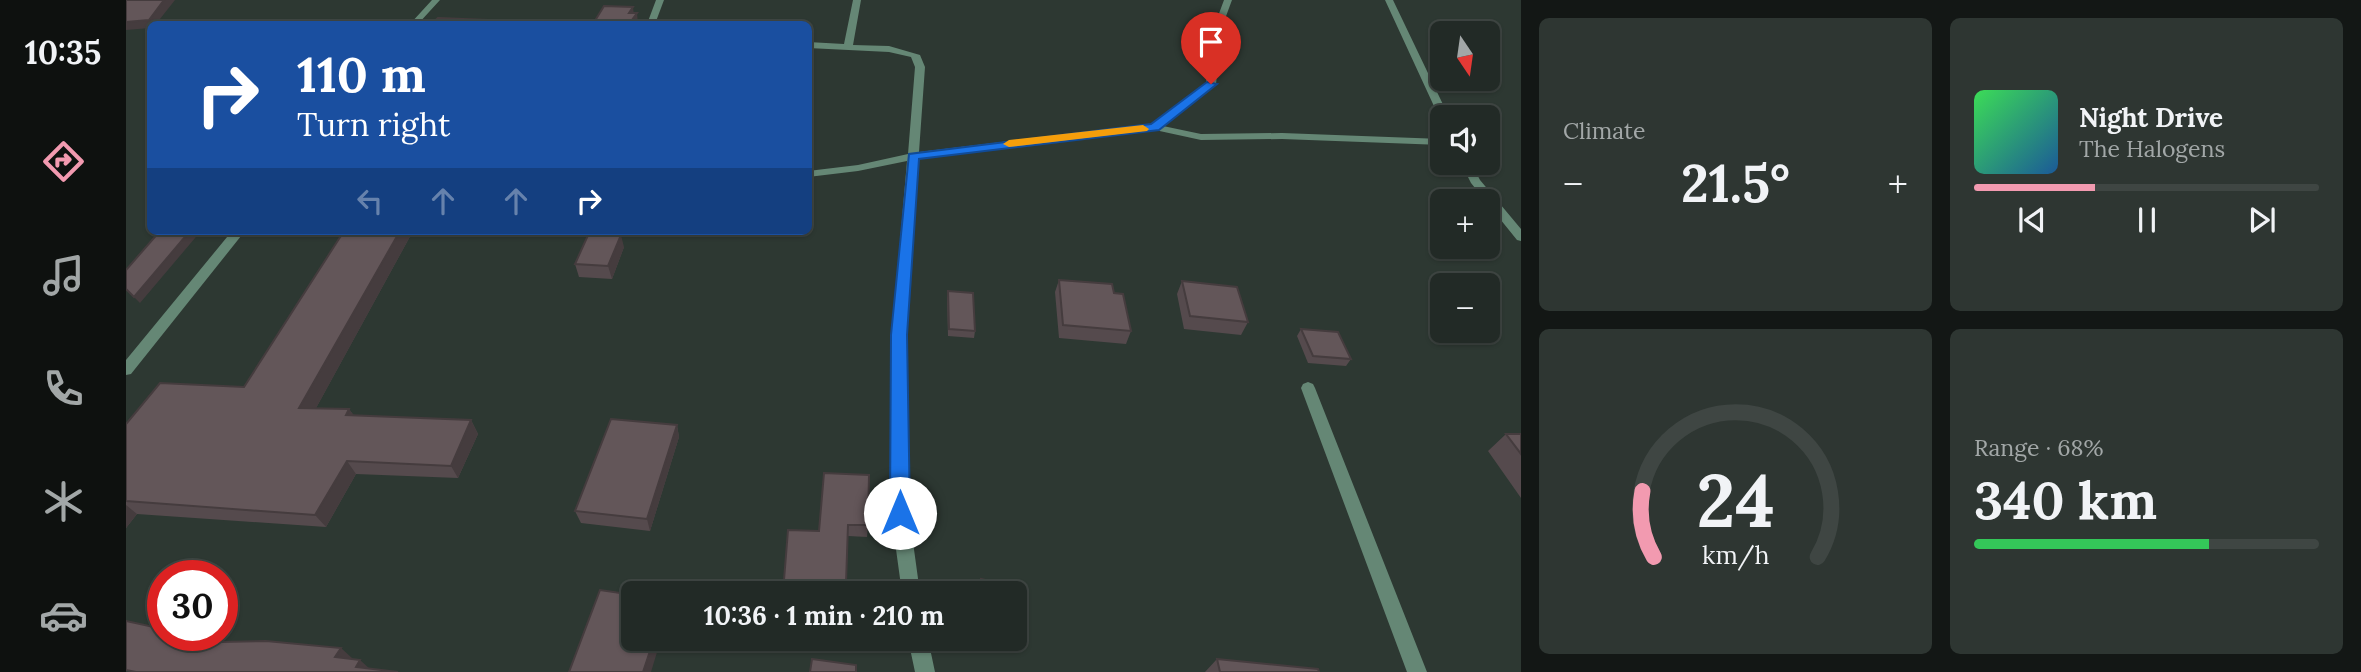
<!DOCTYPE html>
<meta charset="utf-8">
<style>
body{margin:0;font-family:Lora,serif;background:#2e3632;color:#f1f3f6;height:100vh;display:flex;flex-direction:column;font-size:26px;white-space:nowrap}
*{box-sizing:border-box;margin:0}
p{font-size:23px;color:#a2a7a7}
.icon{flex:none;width:38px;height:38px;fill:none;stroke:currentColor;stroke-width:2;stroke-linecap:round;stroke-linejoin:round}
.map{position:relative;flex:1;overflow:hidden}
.details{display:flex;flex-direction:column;gap:18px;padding:18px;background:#131715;width:840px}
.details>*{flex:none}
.banner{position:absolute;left:21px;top:21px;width:665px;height:214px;border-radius:10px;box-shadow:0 2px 5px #0004,0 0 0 2px #3f4643;background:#1a4fa0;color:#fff;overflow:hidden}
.needle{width:46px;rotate:167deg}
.controls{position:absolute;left:1304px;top:21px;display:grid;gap:14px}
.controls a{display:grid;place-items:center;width:70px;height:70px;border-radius:10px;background:#222a26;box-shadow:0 2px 5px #0004,0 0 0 2px #3f4643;font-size:35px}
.speed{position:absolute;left:21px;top:560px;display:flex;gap:14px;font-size:35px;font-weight:700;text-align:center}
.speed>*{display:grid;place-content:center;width:91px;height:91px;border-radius:50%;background:#222a26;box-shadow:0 2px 5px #0004,0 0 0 2px #3f4643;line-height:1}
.speed .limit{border:10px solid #d22;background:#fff;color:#111}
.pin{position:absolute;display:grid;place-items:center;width:60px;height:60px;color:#fff;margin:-72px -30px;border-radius:50% 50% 50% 0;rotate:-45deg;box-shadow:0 0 7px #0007}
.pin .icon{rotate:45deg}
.me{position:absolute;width:77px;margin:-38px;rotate:0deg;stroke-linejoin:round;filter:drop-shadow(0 0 5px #0008)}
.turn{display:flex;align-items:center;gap:24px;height:147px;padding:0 35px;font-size:32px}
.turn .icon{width:91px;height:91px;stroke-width:2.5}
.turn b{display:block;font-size:49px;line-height:60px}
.lanes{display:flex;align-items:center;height:66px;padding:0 35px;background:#0003;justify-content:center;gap:35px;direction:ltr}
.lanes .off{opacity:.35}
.big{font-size:52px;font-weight:700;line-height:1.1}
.details .widget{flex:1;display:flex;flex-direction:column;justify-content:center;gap:10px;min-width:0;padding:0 24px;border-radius:10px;background:#2e3632}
.details .dial{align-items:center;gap:0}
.dial svg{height:182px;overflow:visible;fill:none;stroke:#3f4643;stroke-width:7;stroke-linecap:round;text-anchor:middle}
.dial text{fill:#f1f3f6;stroke:none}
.song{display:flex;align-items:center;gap:21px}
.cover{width:84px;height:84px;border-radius:10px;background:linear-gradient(135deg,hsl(130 70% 55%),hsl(210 70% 35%))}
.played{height:7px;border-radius:4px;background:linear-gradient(90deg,#f29ab0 35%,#3f4643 35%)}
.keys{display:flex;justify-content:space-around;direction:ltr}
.heat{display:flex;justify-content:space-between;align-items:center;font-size:38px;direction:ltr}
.charge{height:10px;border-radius:5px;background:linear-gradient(90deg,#34c759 68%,#3f4643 0)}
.details .tiles{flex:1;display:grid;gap:18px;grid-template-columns:repeat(2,1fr)}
.trip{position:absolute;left:495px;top:581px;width:406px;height:70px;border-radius:10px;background:#222a26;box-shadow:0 2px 5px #0004,0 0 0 2px #3f4643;font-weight:700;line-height:70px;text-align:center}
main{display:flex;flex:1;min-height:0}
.dock{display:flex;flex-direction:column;width:126px;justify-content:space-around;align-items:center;background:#0e110f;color:#a2a7a7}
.dock .icon{width:49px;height:49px}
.dock .on{color:#f29ab0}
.dock b{font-size:32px;color:#f1f3f6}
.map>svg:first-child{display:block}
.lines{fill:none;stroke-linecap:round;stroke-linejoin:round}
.service{fill:#658775;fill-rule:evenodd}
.minor{fill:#658775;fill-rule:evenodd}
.wall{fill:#554a4d}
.shaded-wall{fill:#453c3e}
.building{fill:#635659;stroke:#453c3e;stroke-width:2}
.route{fill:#1a73e8;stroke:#114b97;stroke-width:2}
.slow{fill:#f59e0b}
</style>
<main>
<nav class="dock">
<b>10:35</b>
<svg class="icon on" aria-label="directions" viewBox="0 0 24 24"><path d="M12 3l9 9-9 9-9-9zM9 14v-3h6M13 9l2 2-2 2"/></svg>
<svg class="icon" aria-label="music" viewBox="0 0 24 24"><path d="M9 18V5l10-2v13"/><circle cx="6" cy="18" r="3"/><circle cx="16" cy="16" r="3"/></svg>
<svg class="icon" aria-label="phone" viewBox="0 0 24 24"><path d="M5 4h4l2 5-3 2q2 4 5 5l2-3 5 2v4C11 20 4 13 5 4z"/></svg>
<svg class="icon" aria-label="climate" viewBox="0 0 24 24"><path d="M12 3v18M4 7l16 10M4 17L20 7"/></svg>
<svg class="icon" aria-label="car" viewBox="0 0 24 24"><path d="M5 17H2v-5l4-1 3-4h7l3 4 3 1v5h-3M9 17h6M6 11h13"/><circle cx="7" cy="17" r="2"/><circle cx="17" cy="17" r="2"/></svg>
</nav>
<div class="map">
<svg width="1395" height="672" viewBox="0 0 1395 672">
<rect width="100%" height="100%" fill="#2d3832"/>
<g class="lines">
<path class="service" d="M306,0H314L292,24H284Z
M106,231H119L5,374L0,375V360Z"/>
<path class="minor" d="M530,0H538L529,24H521Z
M727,0H735L727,45L763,46L794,55L799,67L793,152L1026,124L1080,83L1088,27L1098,0H1106L1096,27L1090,84L1037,126L1075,134L1156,133L1316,139V145L1156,139L1075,140L1029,130L792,159L780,335L783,513L794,593H776L765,513L766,335L781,161L732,171L682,177V171L732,165L782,154L789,67L785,57L763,52L682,48V42L718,44Z
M1259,0H1267L1323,117H1316V120L1313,117Z
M1335,163H1345L1354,180L1395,229V241L1391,240L1345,183Z
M1182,382L1187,384L1189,388L1301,672H1281L1175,388L1177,384Z
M782,639H802L809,672H789Z"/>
</g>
<path class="wall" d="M218,231H287L190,408L223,409L228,416L345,420L352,434L332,478L230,474L200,527L11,514L0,528V424L118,387Z
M498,247L486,279L453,277L449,264Z
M933,280L988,293L1005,331L1000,344L933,338L929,292Z
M1056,281L1122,322L1115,335L1058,329L1051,294Z
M822,291L849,331L848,338L822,336L821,298Z
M1175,329L1225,359L1220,366L1182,363L1171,336Z
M551,425L553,437L524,531L455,523L449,511Z
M1380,434H1395V498L1362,451Z
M698,473L742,525L741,537L722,536L720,593L658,592V580L693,531Z
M1091,659L1193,672H1079Z"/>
<path class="shaded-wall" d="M38,0H49L30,24H24V28L0,30V22Z
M507,7L508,16L511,13L512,24H503V13Z
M64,231H75L14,303L8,297Z
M274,231H287L183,421L173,408Z
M495,235L498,247L486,279L482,266Z
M223,409L233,422L220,415Z
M345,420L352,434L332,478L325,466Z
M551,425L553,437L524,531L521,519Z
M221,461L230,474L200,527L189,515Z
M0,505L11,514L0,528Z
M53,635H58L70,644L47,643Z
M528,639H535L525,672H517Z
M215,648L226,658L221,668L209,657Z
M234,660L245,670L230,667Z"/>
<path class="building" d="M0,0H38L23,20L0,22Z
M478,6L507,7L503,13H511L503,24H467Z
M312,18L361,20L358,24H305Z
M34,231H64L8,297L0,289V270Z
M218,231H274L173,408L223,409L220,415L345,420L325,466L221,461L189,515L0,501V424L34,383L118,387Z
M463,233L495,235L482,266L449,264Z
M933,280L986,284L988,293L997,294L1005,331L937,325Z
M1056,281L1111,287L1122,322L1064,316Z
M822,291L847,293L849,331L823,329Z
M1175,329L1212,332L1225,359L1187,356Z
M485,419L551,425L521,519L449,511Z
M1380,434H1395V454Z
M698,473L743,475L742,525H722L720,583L658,580L662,530L693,531Z
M855,579L891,587L889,618V593H853Z
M474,590L508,595V639H528L517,672H443Z
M0,621L37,629V635H53L47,643L140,641L215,648L209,657L234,660L230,667L272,672H10L0,670Z
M686,659L730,665V672H684Z
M1091,659L1192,669L1193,672H1094Z"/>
<path class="route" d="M1081,82L1091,84L1033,130L793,159L781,335L784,513L781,519L774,522L767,519L764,513L765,335L783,154L1025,124Z"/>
<path class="slow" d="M1017,125L1023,129L1021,131L883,147L877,144L883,140Z"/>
</svg>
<div class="controls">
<a><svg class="needle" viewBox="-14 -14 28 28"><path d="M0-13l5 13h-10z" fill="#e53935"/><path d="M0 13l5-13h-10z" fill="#a2a7a7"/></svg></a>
<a><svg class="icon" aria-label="sound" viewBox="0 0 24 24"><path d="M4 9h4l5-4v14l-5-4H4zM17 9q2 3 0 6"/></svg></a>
<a>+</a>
<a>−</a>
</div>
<div class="speed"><div class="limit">30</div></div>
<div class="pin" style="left:1085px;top:84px;background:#d93025"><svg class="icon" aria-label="arrive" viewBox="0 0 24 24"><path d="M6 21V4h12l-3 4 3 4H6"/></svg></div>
<svg class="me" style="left:774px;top:513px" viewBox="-20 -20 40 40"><circle r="19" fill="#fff"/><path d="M0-13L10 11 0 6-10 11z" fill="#1a73e8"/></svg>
<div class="trip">10:36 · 1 min · 210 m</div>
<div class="banner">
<div class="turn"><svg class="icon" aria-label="right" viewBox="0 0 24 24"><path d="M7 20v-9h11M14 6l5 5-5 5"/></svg><div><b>110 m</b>Turn right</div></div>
<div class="lanes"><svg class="icon off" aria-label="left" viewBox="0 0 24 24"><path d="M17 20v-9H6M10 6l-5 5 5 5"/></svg><svg class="icon off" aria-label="ahead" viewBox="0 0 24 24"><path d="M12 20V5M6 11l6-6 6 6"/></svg><svg class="icon off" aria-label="ahead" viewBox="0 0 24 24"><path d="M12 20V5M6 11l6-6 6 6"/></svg><svg class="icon" aria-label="right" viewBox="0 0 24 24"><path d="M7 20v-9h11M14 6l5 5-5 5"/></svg></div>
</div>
</div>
<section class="details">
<div class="tiles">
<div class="widget"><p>Climate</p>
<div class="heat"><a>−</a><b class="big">21.5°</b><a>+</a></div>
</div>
<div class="widget">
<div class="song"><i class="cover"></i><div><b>Night Drive</b><p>The Halogens</p></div></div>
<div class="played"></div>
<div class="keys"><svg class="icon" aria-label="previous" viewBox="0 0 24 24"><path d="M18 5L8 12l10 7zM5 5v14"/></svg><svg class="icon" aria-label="pause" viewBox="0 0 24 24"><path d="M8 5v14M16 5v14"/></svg><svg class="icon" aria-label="next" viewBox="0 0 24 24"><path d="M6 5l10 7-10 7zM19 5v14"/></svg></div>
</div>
<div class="widget dial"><svg viewBox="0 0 100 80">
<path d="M14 69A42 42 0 1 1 86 69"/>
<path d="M14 69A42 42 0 0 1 9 40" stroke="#f29ab0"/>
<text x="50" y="56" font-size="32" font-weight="700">24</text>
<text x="50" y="72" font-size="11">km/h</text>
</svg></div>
<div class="widget"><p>Range · 68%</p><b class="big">340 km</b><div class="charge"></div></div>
</div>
</section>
</main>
